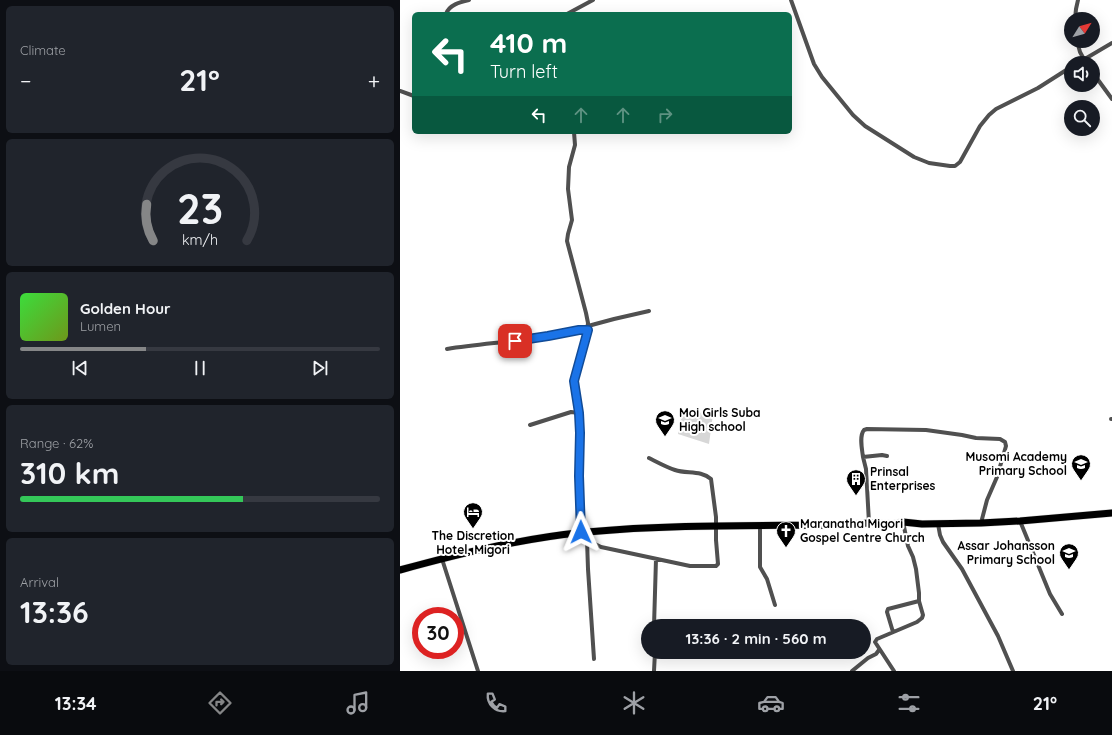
<!DOCTYPE html>
<meta charset="utf-8">
<style>
body{margin:0;font-family:Quicksand,sans-serif;background:#20242c;color:#f1f3f6;height:100vh;display:flex;flex-direction:column;font-size:15px;white-space:nowrap}
*{box-sizing:border-box;margin:0}
p{font-size:13px;color:#9ea1a6}
.icon{flex:none;width:22px;height:22px;fill:none;stroke:currentColor;stroke-width:2;stroke-linecap:round;stroke-linejoin:round}
.map{position:relative;flex:1;overflow:hidden}
.side{display:flex;flex-direction:column;gap:6px;padding:6px;background:#0d0f14;width:400px}
.side>*{flex:none}
.hud{position:absolute;left:12px;top:12px;width:380px;height:122px;border-radius:6px;box-shadow:0 4px 16px #0002;background:#0b6e4f;color:#fff;overflow:hidden}
.needle{width:26px;rotate:53deg}
.controls{position:absolute;left:664px;top:12px;display:grid;gap:8px}
.controls a{display:grid;place-items:center;width:36px;height:36px;border-radius:50%;background:#171b24;box-shadow:0 4px 16px #0002;font-size:20px}
.speed{position:absolute;left:12px;top:607px;display:flex;gap:8px;font-size:20px;font-weight:700;text-align:center}
.speed>*{display:grid;place-content:center;width:52px;height:52px;border-radius:50%;background:#171b24;box-shadow:0 4px 16px #0002;line-height:1}
.speed .limit{border:6px solid #d22;background:#fff;color:#111}
.pin{position:absolute;display:grid;place-items:center;width:34px;height:34px;color:#fff;margin:-17px;border-radius:8px;box-shadow:0 2px 6px #0006}
.me{position:absolute;width:44px;margin:-22px;rotate:359deg;stroke-linejoin:round;filter:drop-shadow(0 0 3px #0008)}
.turn{display:flex;align-items:center;gap:14px;height:84px;padding:0 12px;font-size:18px}
.turn .icon{width:52px;height:52px;stroke-width:2.5}
.turn b{display:block;font-size:28px;line-height:34px}
.lanes{display:flex;align-items:center;height:38px;padding:0 12px;background:#0003;justify-content:center;gap:20px;direction:ltr}
.lanes .off{opacity:.35}
.big{font-size:30px;font-weight:800;line-height:1.1}
.side .card{flex:1;display:flex;flex-direction:column;justify-content:center;gap:6px;min-width:0;padding:0 14px;border-radius:6px;background:#20242c}
.side .dial{align-items:center;gap:0}
.dial svg{height:104px;overflow:visible;fill:none;stroke:#363941;stroke-width:7;stroke-linecap:round;text-anchor:middle}
.dial text{fill:#f1f3f6;stroke:none}
.song{display:flex;align-items:center;gap:12px}
.cover{width:48px;height:48px;border-radius:6px;background:linear-gradient(135deg,hsl(120 70% 55%),hsl(80 70% 35%))}
.played{height:4px;border-radius:2px;background:linear-gradient(90deg,#858687 35%,#363941 35%)}
.keys{display:flex;justify-content:space-around;direction:ltr}
.heat{display:flex;justify-content:space-between;align-items:center;font-size:22px;direction:ltr}
.charge{height:6px;border-radius:3px;background:linear-gradient(90deg,#34c759 62%,#363941 0)}
.trip{position:absolute;left:241px;top:619px;width:230px;height:40px;border-radius:20px;background:#171b24;box-shadow:0 4px 16px #0002;font-weight:800;line-height:40px;text-align:center}
.menu{display:flex;height:64px;justify-content:space-around;align-items:center;background:#090b0e;color:#9ea1a6}
.menu .icon{width:28px;height:28px}
.menu .selected{color:#858687}
.menu b{font-size:18px;color:#f1f3f6}
main{display:flex;flex:1;min-height:0}
.map>svg:first-child{display:block}
.green{fill:#d7d7d7}
.lines{fill:none;stroke-linecap:round;stroke-linejoin:round}
.highway-casing{stroke:#dbdbdb;stroke-width:8}
.street{stroke:#505050;stroke-width:4}
.highway{stroke:#000;stroke-width:7}
.route-casing{stroke:#114b97;stroke-width:10}
.route{stroke:#1a73e8;stroke-width:7}
.labels{text-anchor:middle;stroke-width:4;stroke-linejoin:round;paint-order:stroke}
.poi-label{font-size:12px;font-weight:bold;fill:#000;stroke:#fff;text-anchor:start}
</style>
<main>
<section class="side">
<div class="card"><p>Climate</p>
<div class="heat"><a>−</a><b class="big">21°</b><a>+</a></div>
</div>
<div class="card dial"><svg viewBox="0 0 100 80">
<path d="M14 69A42 42 0 1 1 86 69"/>
<path d="M14 69A42 42 0 0 1 9 41" stroke="#858687"/>
<text x="50" y="56" font-size="32" font-weight="700">23</text>
<text x="50" y="72" font-size="11">km/h</text>
</svg></div>
<div class="card">
<div class="song"><i class="cover"></i><div><b>Golden Hour</b><p>Lumen</p></div></div>
<div class="played"></div>
<div class="keys"><svg class="icon" aria-label="previous" viewBox="0 0 24 24"><path d="M18 5L8 12l10 7zM5 5v14"/></svg><svg class="icon" aria-label="pause" viewBox="0 0 24 24"><path d="M8 5v14M16 5v14"/></svg><svg class="icon" aria-label="next" viewBox="0 0 24 24"><path d="M6 5l10 7-10 7zM19 5v14"/></svg></div>
</div>
<div class="card"><p>Range · 62%</p><b class="big">310 km</b><div class="charge"></div></div>
<div class="card"><p>Arrival</p><b class="big">13:36</b></div>
</section>
<div class="map">
<svg width="712" height="671" viewBox="0 0 712 671">
<rect width="100%" height="100%" fill="#fff"/>
<path class="green" d="M283,411L313,414L309,444L278,434Z"/>
<g class="lines">
<g class="highway-casing">
<path id="highway" d="M0,570C62,553 123,538 187,532C272,524 357,526 442,525L469,523L494,524L503,522L522,524L581,523L620,521L712,513"/>
</g>
<path class="street" d="M391,0L414,64L422,77L453,115L465,126L514,157L529,163L550,166H555L560,162L580,126L589,115L596,109L638,88L671,67
M46,14C49,5 60,2 69,0
M167,14L193,0
M675,19L676,9L678,0
M677,41L680,52L686,63
M678,63L712,43
M693,73L712,99
M0,91L14,96
M174,132L175,145L169,167L168,189L172,220L168,234L167,241L186,313L188,323L186,337L176,370L174,381L179,413L180,433L179,491L181,532
M188,326L214,319L249,311
M47,349C79,344 111,342 142,337C157,335 173,328 188,330
M711,419H712
M130,425L171,412L179,413
M463,457C462,449 459,436 464,430L467,429L526,430L562,435L576,438L600,439L605,442L606,446L597,477L587,500L581,523
M620,521L650,594L662,614
M469,523L466,469L463,457L482,455L487,456
M538,524L540,535L543,542L562,569L598,636L613,671
M360,526V567L367,579L375,605
M187,532V540L201,547L290,566H316L318,564L316,540V517L311,479C301,470 287,474 275,470C266,467 257,462 249,458
M187,540L188,569L194,659
M42,559L78,671
M254,626L256,559
M493,632L487,612L488,609L519,601
M254,671L255,652
M452,671L468,658L476,654L479,650
M494,671L475,642L477,639L517,622L522,618L523,615L519,601V593L516,569L513,557L508,546L503,522"/>
<use href="#highway" class="highway"/>
</g>
<g class="lines">
<g class="route-casing">
<path id="route" d="M115,341L148,336L179,330H188L174,381L179,413L180,433L179,476L181,532"/>
</g>
<use href="#route" class="route"/>
</g>
<defs>
<g id="school-pin" transform="scale(1)"><path d="M0 17L-7.5 6A9.5 9.5 0 1 1 7.5 6Z" fill="#000" stroke="#fff"/><path d="M0-5L7-2L0 1L-7-2ZM-4 1L0 2.5L4 1V4Q0 6-4 4Z" fill="#fff"/></g>
<g id="building-pin" transform="scale(1)"><path d="M0 17L-7.5 6A9.5 9.5 0 1 1 7.5 6Z" fill="#000" stroke="#fff"/><path d="M-4-6H4V6H1V3H-1V6H-4ZM-2.5-4.3h1.7v1.8h-1.7ZM.8-4.3h1.7v1.8H.8ZM-2.5-1h1.7V.8h-1.7ZM.8-1h1.7V.8H.8Z" fill="#fff"/></g>
<g id="hotel-pin" transform="scale(1)"><path d="M0 17L-7.5 6A9.5 9.5 0 1 1 7.5 6Z" fill="#000" stroke="#fff"/><path d="M-6-4.5h1.5V1H6V5H4.5V3h-9V5H-6ZM-4 0a1.8 1.8 0 1 1 3.6 0ZM.5 0V-2.5h3Q6-2.5 6 0Z" fill="#fff"/></g>
<g id="church-pin" transform="scale(1)"><path d="M0 17L-7.5 6A9.5 9.5 0 1 1 7.5 6Z" fill="#000" stroke="#fff"/><path d="M-1.2-6h2.4v3.5h3.3v2.4h-3.3V6h-2.4V-.1h-3.3v-2.4h3.3Z" fill="#fff"/></g>
</defs>
<g fill-rule="evenodd">
<use href="#school-pin" x="265" y="420"/>
<use href="#school-pin" x="681" y="464"/>
<use href="#building-pin" x="456" y="479"/>
<use href="#hotel-pin" x="73" y="512"/>
<use href="#church-pin" x="386" y="531"/>
<use href="#school-pin" x="669" y="553"/>
</g>
<g class="labels">
<g class="poi-label">
<text x="279" y="417">Moi Girls Suba<tspan x="279" dy="14">High school</tspan></text>
<text x="667" y="461" text-anchor="end">Musomi Academy<tspan x="667" dy="14">Primary School</tspan></text>
<text x="470" y="476">Prinsal<tspan x="470" dy="14">Enterprises</tspan></text>
<text x="400" y="528">Maranatha Migori<tspan x="400" dy="14">Gospel Centre Church</tspan></text>
<text x="73" y="540" text-anchor="middle">The Discretion<tspan x="73" dy="14">Hotel, Migori</tspan></text>
<text x="655" y="550" text-anchor="end">Assar Johansson<tspan x="655" dy="14">Primary School</tspan></text>
</g>
</g>
</svg>
<div class="controls">
<a><svg class="needle" viewBox="-14 -14 28 28"><path d="M0-13l5 13h-10z" fill="#e53935"/><path d="M0 13l5-13h-10z" fill="#9ea1a6"/></svg></a>
<a><svg class="icon" aria-label="sound" viewBox="0 0 24 24"><path d="M4 9h4l5-4v14l-5-4H4zM17 9q2 3 0 6"/></svg></a>
<a><svg class="icon" aria-label="search" viewBox="0 0 24 24"><circle cx="10" cy="10" r="6"/><path d="M15 15l6 6"/></svg></a>
</div>
<div class="speed"><div class="limit">30</div></div>
<div class="pin" style="left:115px;top:341px;background:#d93025"><svg class="icon" aria-label="arrive" viewBox="0 0 24 24"><path d="M6 21V4h12l-3 4 3 4H6"/></svg></div>
<svg class="me" style="left:181px;top:532px" viewBox="-20 -20 40 40"><path d="M0-17L14 15 0 8-14 15z" fill="#1a73e8" stroke="#fff" stroke-width="4"/></svg>
<div class="trip">13:36 · 2 min · 560 m</div>
<div class="hud">
<div class="turn"><svg class="icon" aria-label="left" viewBox="0 0 24 24"><path d="M17 20v-9H6M10 6l-5 5 5 5"/></svg><div><b>410 m</b>Turn left</div></div>
<div class="lanes"><svg class="icon" aria-label="left" viewBox="0 0 24 24"><path d="M17 20v-9H6M10 6l-5 5 5 5"/></svg><svg class="icon off" aria-label="ahead" viewBox="0 0 24 24"><path d="M12 20V5M6 11l6-6 6 6"/></svg><svg class="icon off" aria-label="ahead" viewBox="0 0 24 24"><path d="M12 20V5M6 11l6-6 6 6"/></svg><svg class="icon off" aria-label="right" viewBox="0 0 24 24"><path d="M7 20v-9h11M14 6l5 5-5 5"/></svg></div>
</div>
</div>
</main>
<nav class="menu">
<b>13:34</b>
<svg class="icon selected" aria-label="directions" viewBox="0 0 24 24"><path d="M12 3l9 9-9 9-9-9zM9 14v-3h6M13 9l2 2-2 2"/></svg>
<svg class="icon" aria-label="music" viewBox="0 0 24 24"><path d="M9 18V5l10-2v13"/><circle cx="6" cy="18" r="3"/><circle cx="16" cy="16" r="3"/></svg>
<svg class="icon" aria-label="phone" viewBox="0 0 24 24"><path d="M5 4h4l2 5-3 2q2 4 5 5l2-3 5 2v4C11 20 4 13 5 4z"/></svg>
<svg class="icon" aria-label="climate" viewBox="0 0 24 24"><path d="M12 3v18M4 7l16 10M4 17L20 7"/></svg>
<svg class="icon" aria-label="car" viewBox="0 0 24 24"><path d="M5 17H2v-5l4-1 3-4h7l3 4 3 1v5h-3M9 17h6M6 11h13"/><circle cx="7" cy="17" r="2"/><circle cx="17" cy="17" r="2"/></svg>
<svg class="icon" aria-label="filters" viewBox="0 0 24 24"><path d="M4 7h16M4 17h16"/><circle cx="9" cy="7" r="2"/><circle cx="15" cy="17" r="2"/></svg>
<b>21°</b>
</nav>
